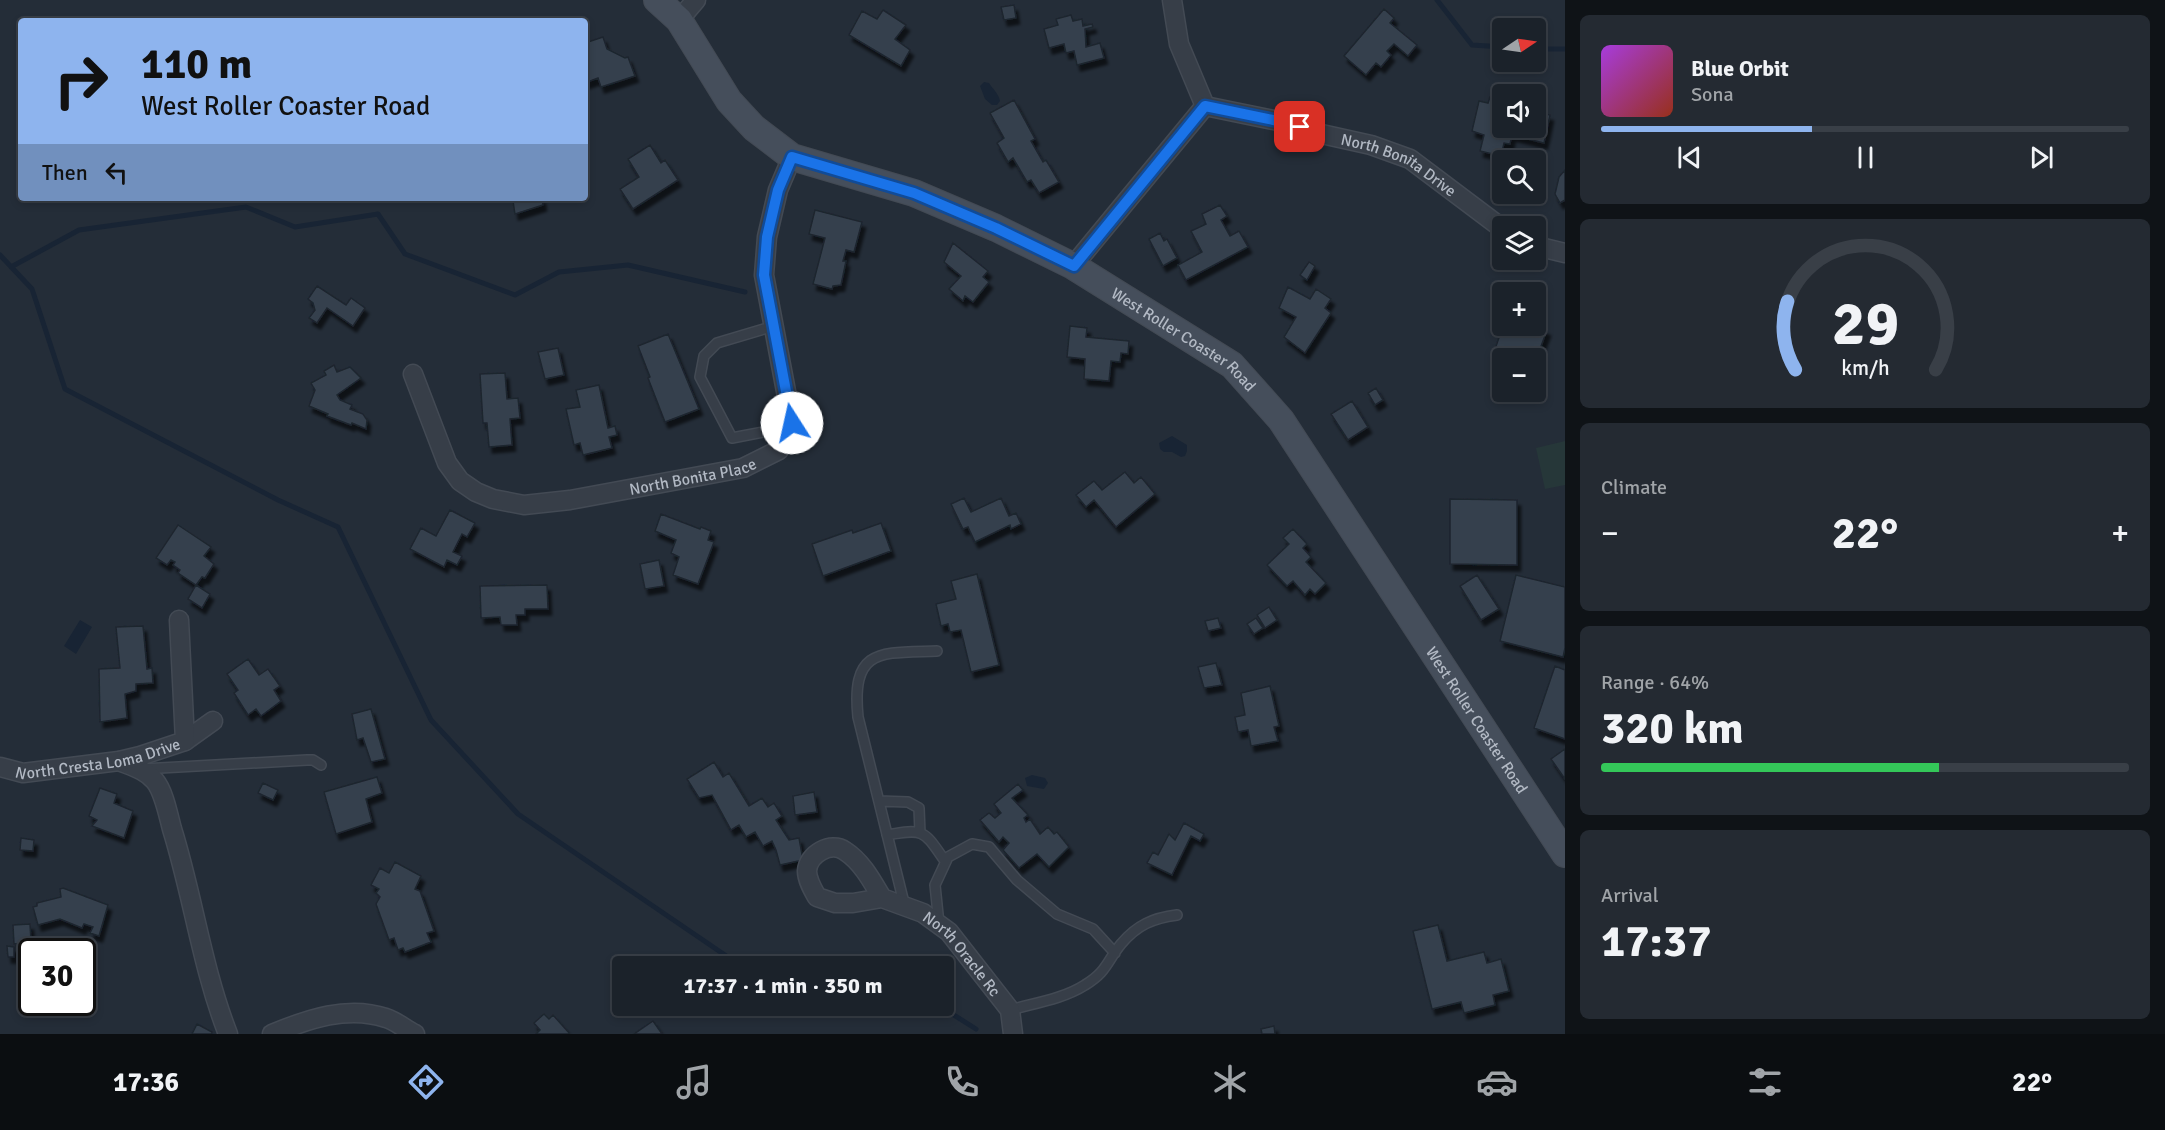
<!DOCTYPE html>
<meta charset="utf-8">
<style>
body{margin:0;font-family:Signika,sans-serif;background:#242a32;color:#f1f3f6;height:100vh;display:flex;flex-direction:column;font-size:22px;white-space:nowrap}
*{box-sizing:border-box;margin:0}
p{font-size:20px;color:#a0a4a8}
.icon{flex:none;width:33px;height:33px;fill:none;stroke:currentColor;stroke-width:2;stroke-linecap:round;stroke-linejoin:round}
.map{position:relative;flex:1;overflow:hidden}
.panel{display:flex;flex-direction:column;gap:15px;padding:15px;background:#0f1317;width:600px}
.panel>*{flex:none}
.top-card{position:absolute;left:18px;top:18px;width:570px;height:183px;border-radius:6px;box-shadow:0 3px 9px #0003,0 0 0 2px #393f47;background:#8eb4ee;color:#111;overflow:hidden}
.needle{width:39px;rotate:77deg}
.buttons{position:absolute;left:1492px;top:18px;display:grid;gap:12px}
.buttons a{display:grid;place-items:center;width:54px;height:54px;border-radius:6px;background:#1b222a;box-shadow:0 3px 9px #0003,0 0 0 2px #393f47;font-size:30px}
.speed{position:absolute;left:18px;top:938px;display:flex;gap:12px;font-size:30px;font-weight:700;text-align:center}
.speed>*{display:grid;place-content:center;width:78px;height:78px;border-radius:50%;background:#1b222a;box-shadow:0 3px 9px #0003,0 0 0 2px #393f47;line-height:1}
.speed .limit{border:3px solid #111;border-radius:9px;background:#fff;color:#111}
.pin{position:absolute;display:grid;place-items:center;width:51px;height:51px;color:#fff;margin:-26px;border-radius:12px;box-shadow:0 3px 9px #0006}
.me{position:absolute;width:66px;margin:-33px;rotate:350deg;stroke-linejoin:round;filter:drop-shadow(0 0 4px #0008)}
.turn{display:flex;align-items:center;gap:21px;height:126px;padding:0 24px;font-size:27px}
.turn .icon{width:78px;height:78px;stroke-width:2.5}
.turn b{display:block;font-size:42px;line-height:51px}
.then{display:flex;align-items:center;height:57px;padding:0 24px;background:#0003;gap:12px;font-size:22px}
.big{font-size:45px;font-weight:700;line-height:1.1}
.panel .card{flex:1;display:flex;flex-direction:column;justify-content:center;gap:9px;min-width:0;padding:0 21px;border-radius:9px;background:#242a32}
.panel .dial{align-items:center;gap:0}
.dial svg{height:156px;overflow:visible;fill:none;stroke:#393f47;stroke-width:7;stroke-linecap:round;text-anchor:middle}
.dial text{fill:#f1f3f6;stroke:none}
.song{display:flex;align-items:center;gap:18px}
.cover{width:72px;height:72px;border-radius:9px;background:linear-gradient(135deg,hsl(280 70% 55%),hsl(10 70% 35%))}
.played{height:6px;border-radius:3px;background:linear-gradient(90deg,#8eb4ee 40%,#393f47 40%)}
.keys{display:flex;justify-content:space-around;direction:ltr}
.heat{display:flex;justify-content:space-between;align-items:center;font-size:33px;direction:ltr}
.charge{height:9px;border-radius:4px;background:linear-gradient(90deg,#34c759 64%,#393f47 0)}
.trip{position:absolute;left:612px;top:956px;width:342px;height:60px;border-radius:6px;background:#1b222a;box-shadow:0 3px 9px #0003,0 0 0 2px #393f47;font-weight:700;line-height:60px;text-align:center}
.dock{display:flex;height:96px;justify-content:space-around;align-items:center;background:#0b0e11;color:#a0a4a8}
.dock .icon{width:42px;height:42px}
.dock .selected{color:#8eb4ee}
.dock b{font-size:27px;color:#f1f3f6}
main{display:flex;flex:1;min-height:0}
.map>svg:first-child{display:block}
.grass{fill:#263739}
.water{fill:#182434}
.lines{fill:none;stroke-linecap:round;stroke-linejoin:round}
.stream{stroke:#182434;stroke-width:5}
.building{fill:#36414e;stroke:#1e252f;stroke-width:1.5;filter:url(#shadow)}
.lane-casing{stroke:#434a54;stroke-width:12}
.street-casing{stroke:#434a54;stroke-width:21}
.secondary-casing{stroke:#434a54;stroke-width:28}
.lane{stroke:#373e48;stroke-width:9}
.street{stroke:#373e48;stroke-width:18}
.secondary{stroke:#454e5b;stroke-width:26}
.route-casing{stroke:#114b97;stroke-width:15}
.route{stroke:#1a73e8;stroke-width:10}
.labels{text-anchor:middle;stroke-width:6;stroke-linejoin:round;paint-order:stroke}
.street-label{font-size:16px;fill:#b2b9c4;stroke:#1c232d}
</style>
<main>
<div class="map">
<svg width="1565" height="1034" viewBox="0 0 1565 1034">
<defs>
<filter id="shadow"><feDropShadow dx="3.5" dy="6" stdDeviation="1.5" flood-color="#0009"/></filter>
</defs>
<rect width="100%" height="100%" fill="#242d38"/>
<path class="grass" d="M1565,441V485L1545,489L1536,448Z"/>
<path class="water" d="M984,82L989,83C992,88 999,94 1000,101L997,105H992L985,99L980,86Z
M1172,436L1187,445V451L1185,456L1181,457L1172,452H1164L1160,449L1159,443Z
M80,620L92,627L76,654L64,646Z
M1032,775L1045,778L1048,783L1044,789L1027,786L1025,778Z"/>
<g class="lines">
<path class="stream" d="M1437,0L1472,45L1503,47
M1536,49H1565
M0,255L32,289L65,389L278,500L338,527L431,720L518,814L741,966
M11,267L79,230L246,207L295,227L378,214L405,254L515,295L559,272L628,265L745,292
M938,1005L976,1029"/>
</g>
<path class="building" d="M1014,5L1016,18L1004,20L1001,7Z
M1384,9L1394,18L1390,23L1417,45L1408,56L1394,44L1387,51L1391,55L1381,67L1376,63L1366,75L1344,56Z
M883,10L906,25L895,39L910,50L901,66L849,35L862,11L877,19Z
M1071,15L1073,21L1082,19L1083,26L1092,24L1093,27L1085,29L1086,47L1100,43L1104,58L1077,65L1074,51L1066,53L1064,44L1049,48L1044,29L1058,25L1056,19Z
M603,37L607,49L625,58L628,57L635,76L601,87L598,78L585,83V43Z
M1490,97L1503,100V128H1536V106L1541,108L1540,113L1550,115L1544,143L1512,135L1510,144L1504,143L1501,156L1480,151L1484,135L1472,131L1479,101L1488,103Z
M1014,100L1035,139L1031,141L1043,162L1046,160L1059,182L1039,193L1031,180L1027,182L1013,158L1008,162L997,143L1004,138L990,113Z
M650,145L661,163L665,160L678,180L633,209L620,189L639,177L628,159Z
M1565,170V200L1560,203L1555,194L1559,177Z
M524,198H542L543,205L515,214L513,201Z
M1220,205L1227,216L1221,220L1230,236L1239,231L1248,247L1186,280L1178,265L1202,252L1191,231L1206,224L1202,214Z
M815,210L862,222L854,252L846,250L843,261H846L841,285L833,286L832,289L813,284L825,238L809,234Z
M1160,233L1164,241L1167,239L1177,258L1163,266L1149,239Z
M953,243L988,271L983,277L989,282L973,302L965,296L963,301L949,289L961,276L944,262Z
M1309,262L1315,266L1307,280L1300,275Z
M317,286L346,305L351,298L365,308L353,326L327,308L317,323L309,318L315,310L313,303L308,299Z
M1288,287L1310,299L1316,289L1331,299L1325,308L1331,313L1305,353L1284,337L1296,317L1279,308Z
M1070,326L1087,328L1086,337L1129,341L1128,354L1121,353L1120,362L1111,361L1109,381L1084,379L1085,359L1067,357Z
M1503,326H1535L1547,330L1536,360L1503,359L1493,355Z
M668,334L699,409L665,422L648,378L650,377L638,346Z
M558,348L564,375L545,379L538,352Z
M334,365L337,372L350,367L361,378L337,395L340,400L352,405L350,409L363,414L367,420L366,429L352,423L351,425L327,416L328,414L309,406L315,390L311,383L326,375L324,371Z
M505,373L507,399L518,398L520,418L510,419L512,445L489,447L487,423H483L480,374Z
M599,385L608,428L615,426L617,435L609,437L612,448L583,455L580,443L574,445L566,409L580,407L576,390Z
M1376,388L1383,400L1375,405L1368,393Z
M1352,401L1368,427L1348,440L1331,414Z
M1125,472L1134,483L1141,477L1155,494L1116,527L1094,500L1086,507L1076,495L1094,481L1102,490Z
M964,498L971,512L1001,498L1009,516L1016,513L1021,524L1011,529L1010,525L975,542L968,527L963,529L951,504Z
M1450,499L1517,500V565L1450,564Z
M450,510L475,523L467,537L462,534L453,552L462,556L457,565L447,560L444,567L410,549L421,528L436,536Z
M661,514L700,529L701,527L711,531L708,540L714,542L698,584L673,575L679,557L671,553L676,540L655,531Z
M881,523L891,551L823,576L812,544L852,530L853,533Z
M178,525L211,547L204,556L214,564L205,578L202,577L196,585L178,573L180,570L173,565L175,562L171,560L167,565L156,558Z
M1293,529L1307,544L1303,548L1311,557L1306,562L1326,583L1315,594L1310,589L1305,595L1293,581L1287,586L1267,565L1289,544L1283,538Z
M659,560L664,586L645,589L640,564Z
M977,574L999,665L971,672L961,630L950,632L948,624L941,626L936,604L956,599L951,581Z
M1477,575L1499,609L1481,620L1460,586Z
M1516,575L1565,587V648L1563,657L1500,641Z
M196,585L210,594L202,608L188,599Z
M547,585L548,609H525V615H516L517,625H501L500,617L481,618L480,586Z
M1269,607L1277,620L1265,628L1257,615Z
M1218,618L1221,628L1208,631L1205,621Z
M1256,618L1263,628L1254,634L1247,624Z
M143,626L147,669L152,668L153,683L136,684V691L125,694L127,718L100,722L99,669L120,668L116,627Z
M248,659L259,675L268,669L280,686L274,690L281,701L261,716L256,709L248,715L234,693L238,690L227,674Z
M1216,663L1222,685L1204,688L1198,667Z
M1555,666L1565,670V739L1534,728Z
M1270,686L1279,726L1274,727L1278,741L1251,746L1248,730L1238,732L1235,717L1245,715L1241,693Z
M371,709L385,759L371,762L363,738L357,740L352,714Z
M1565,749V779L1551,759Z
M714,762L723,777L729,773L749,806L762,798L768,807L774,803L782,816L776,820L789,840L799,838L803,860L780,865L776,850L772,841L763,846L755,832L746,837L739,825L731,830L712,795L699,798L687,779Z
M377,777L382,793L366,799L372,822L336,834L324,792Z
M263,783L278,790L273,800L258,793Z
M1018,784L1023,790L1012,798L1028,815L1024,818L1026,822L1030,819L1040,834L1048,827L1054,834L1057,832L1069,847L1049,867L1037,854L1019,868L1003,850L1009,843L1003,837L999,842L980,820L989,813L995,818L1001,813L994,804Z
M100,788L117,794L114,803L133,811L124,838L92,826L97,820L89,816Z
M814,792L817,812L795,815L793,796Z
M1184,823L1204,834L1200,841L1191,836L1172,875L1147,863L1153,852L1158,855L1169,834L1175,840Z
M21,838L34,840L33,851L20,850Z
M395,862L421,876L415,889L420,891L434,931L427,933L431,942L405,952L403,948L398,950L394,938L389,940L376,904L380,897L376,893L379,889L371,885L380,868L389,873Z
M63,888L108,905L99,936L90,933L93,927L84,924L82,928L60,919L38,925L33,907L37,906V903L61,897L60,889Z
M30,924L31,942L14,944L13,925Z
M1438,925L1447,961L1484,952L1487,963L1501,959L1509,991L1493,995L1495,1005L1464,1013L1461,1002L1432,1009L1413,931Z
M7,946L14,947V957H8Z
M544,1014L549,1019L553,1015L570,1034H536L540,1030L534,1023Z
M653,1021L662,1034H634Z
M197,1024L212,1032L211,1034H192Z
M1274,1026L1275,1034H1262L1261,1029Z"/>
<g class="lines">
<g class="lane-casing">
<path id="lane" d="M774,326L717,343L704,356L700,377L732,438L789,427
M142,769L307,760H313L321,765
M879,801L908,802L919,808L920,833
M887,835C925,828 924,831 945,861
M905,907L858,717C851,647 881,653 937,651
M939,924L935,885L948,857L972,844L989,847L1017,880L1057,914L1093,929L1115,953
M1010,1010C1035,1003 1063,999 1085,985C1107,972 1107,961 1121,944C1137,925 1153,918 1177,915"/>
</g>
<g class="street-casing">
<g id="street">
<path d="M1172,0L1179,44L1205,106"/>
<path d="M679,20L696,0"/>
<path id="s1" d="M1205,106L1283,122L1317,133L1371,145L1410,159L1503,229"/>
<path d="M1536,246L1565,253"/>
<path d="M1073,266L1205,106"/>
<path id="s2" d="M413,374L447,463L460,481L476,492L493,499L524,505L570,500L743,468L779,450L792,423L764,275L767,237L778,190L792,157"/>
<path d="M185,741L213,721"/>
<path d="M119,761C131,766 146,770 155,781C164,792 168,814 172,829C193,896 202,968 228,1034"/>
<path id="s3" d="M0,767L23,773L119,761L140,756L185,741L179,620"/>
<path id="s4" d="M882,898C872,881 862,862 845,851C831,841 808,854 807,871C807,880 813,890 817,897L835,903H853L882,898L923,913L949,932L1010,1010L1013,1034"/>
<path d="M272,1034C308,1019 348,1005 386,1018C396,1021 405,1029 415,1034"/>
</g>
</g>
<g class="secondary-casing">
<g id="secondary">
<path id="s5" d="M657,0L679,20L729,101L754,128L792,157L914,193L996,228L1073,266L1232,365L1281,420L1565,854"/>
</g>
</g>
<use href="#lane" class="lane"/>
<use href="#street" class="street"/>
<use href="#secondary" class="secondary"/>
</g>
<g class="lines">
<g class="route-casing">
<path id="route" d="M792,423L764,275L767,237L778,190L792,157L914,193L996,228L1074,266L1205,106L1283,122L1300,127"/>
</g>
<use href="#route" class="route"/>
</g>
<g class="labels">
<g class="street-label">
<text dy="6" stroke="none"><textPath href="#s1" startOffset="204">North Bonita Drive</textPath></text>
<text dy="6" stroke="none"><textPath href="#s5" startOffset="645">West Roller Coaster Road</textPath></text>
<text dy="6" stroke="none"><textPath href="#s2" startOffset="358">North Bonita Place</textPath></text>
<text dy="6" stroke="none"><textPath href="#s5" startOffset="1131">West Roller Coaster Road</textPath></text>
<text dy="6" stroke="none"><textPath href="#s3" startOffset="100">North Cresta Loma Drive</textPath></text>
<text dy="6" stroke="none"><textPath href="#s4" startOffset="306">North Oracle Rc</textPath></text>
</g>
</g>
</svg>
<div class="buttons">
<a><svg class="needle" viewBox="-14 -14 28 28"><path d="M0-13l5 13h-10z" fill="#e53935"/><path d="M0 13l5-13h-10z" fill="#a0a4a8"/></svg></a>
<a><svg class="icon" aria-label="sound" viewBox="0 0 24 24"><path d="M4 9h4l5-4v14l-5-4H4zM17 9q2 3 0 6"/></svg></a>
<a><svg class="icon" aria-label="search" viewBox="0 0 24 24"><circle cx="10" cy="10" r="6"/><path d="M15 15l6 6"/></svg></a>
<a><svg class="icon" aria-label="layers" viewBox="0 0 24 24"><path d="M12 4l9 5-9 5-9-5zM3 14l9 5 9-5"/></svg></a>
<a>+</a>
<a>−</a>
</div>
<div class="speed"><div class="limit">30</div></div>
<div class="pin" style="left:1300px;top:127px;background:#d93025"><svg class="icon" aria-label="arrive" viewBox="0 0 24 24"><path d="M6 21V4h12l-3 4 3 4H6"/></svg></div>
<svg class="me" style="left:792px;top:423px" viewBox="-20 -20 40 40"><circle r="19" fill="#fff"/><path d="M0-13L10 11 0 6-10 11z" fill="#1a73e8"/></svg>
<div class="trip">17:37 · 1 min · 350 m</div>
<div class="top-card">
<div class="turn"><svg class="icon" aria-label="right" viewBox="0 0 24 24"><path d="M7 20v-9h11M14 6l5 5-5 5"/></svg><div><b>110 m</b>West Roller Coaster Road</div></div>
<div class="then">Then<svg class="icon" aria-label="left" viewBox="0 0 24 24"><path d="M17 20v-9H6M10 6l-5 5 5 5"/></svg></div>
</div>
</div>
<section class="panel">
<div class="card">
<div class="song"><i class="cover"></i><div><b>Blue Orbit</b><p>Sona</p></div></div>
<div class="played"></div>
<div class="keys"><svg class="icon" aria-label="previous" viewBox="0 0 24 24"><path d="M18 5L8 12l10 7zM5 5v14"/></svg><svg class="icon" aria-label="pause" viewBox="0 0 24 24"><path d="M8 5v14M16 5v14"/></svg><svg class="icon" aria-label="next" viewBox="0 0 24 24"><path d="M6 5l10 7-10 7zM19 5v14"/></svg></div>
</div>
<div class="card dial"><svg viewBox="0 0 100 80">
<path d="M14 69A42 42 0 1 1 86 69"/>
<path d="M14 69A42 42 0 0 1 10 34" stroke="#8eb4ee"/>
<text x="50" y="56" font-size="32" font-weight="700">29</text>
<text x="50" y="72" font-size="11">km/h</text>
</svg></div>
<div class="card"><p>Climate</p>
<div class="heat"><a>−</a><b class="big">22°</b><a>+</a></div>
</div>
<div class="card"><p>Range · 64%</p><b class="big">320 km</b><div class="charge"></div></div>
<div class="card"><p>Arrival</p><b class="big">17:37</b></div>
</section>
</main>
<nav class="dock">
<b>17:36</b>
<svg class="icon selected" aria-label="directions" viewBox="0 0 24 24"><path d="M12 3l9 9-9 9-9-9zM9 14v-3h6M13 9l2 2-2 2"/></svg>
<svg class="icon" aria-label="music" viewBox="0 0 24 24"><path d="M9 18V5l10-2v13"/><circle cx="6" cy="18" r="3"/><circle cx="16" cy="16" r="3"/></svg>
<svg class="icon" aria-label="phone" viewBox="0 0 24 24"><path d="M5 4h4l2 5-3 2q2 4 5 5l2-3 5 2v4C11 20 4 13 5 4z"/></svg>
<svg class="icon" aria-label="climate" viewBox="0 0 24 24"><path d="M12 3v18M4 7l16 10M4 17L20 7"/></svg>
<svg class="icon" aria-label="car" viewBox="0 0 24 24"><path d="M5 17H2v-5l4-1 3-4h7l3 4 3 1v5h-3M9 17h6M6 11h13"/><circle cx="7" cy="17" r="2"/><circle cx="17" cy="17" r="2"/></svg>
<svg class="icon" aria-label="filters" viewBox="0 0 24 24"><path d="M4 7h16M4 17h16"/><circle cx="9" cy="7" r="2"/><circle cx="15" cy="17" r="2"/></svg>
<b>22°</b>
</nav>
